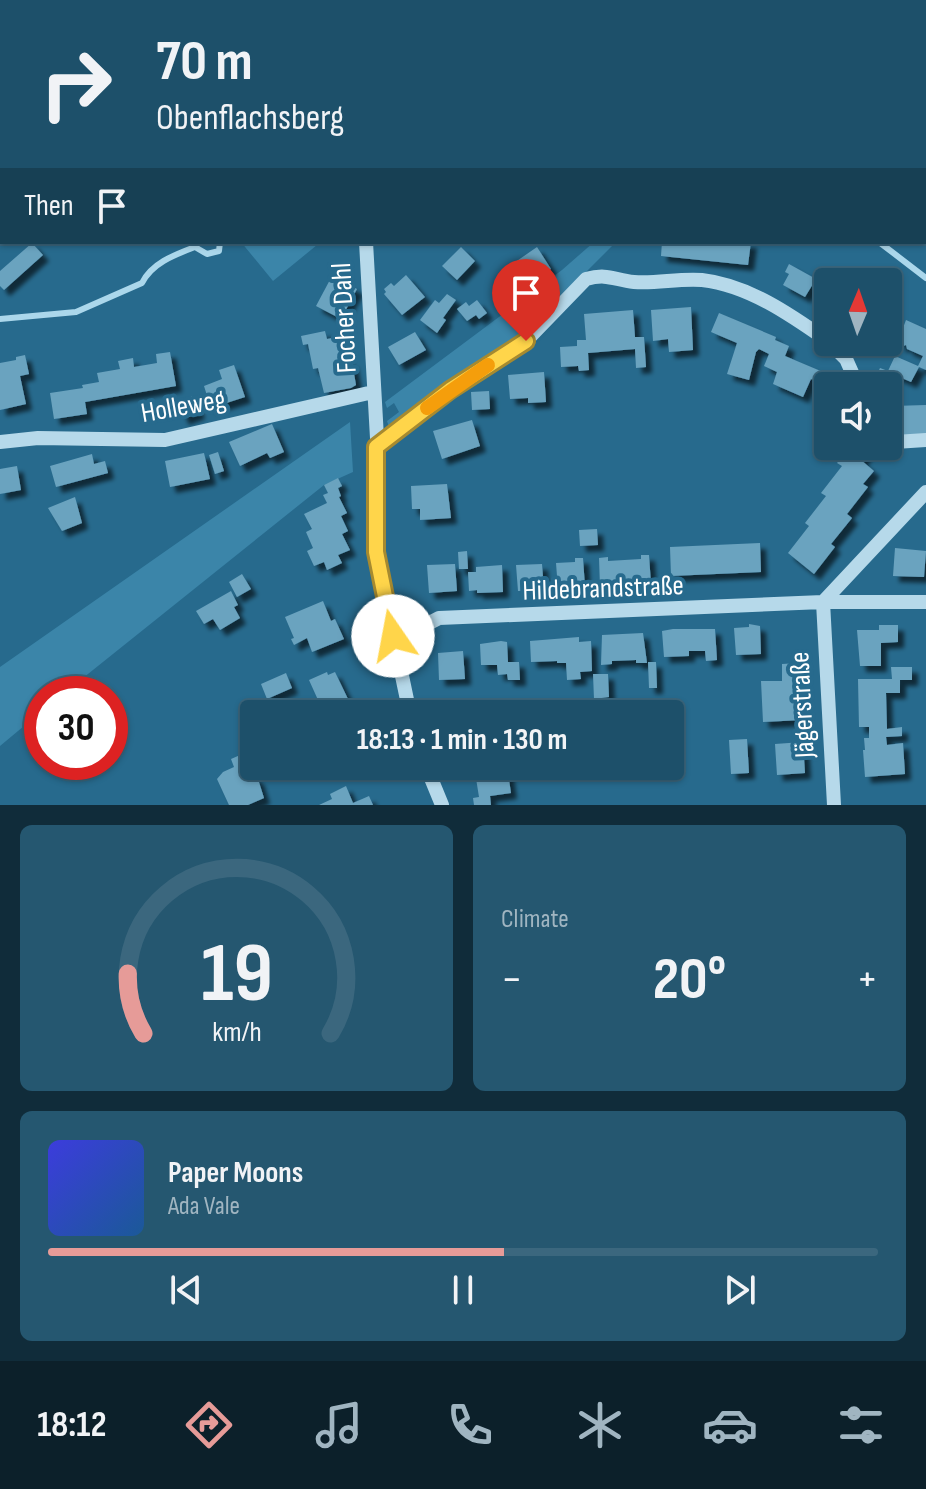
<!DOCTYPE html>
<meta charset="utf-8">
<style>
body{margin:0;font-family:"Sofia Sans Condensed",sans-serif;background:#255770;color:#f1f3f6;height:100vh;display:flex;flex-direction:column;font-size:30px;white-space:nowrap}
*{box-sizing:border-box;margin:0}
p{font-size:26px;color:#a0b5c1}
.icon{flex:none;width:44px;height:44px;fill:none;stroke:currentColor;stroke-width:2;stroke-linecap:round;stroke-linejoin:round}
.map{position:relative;height:805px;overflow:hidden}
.drawer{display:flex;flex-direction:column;gap:20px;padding:20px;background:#102c3a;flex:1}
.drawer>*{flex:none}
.top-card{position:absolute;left:0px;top:0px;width:926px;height:244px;box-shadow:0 2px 6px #0004,0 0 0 2px #3b677e;background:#1d506a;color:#f1f3f6;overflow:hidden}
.needle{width:52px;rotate:2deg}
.tools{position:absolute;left:814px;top:268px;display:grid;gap:16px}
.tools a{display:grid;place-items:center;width:88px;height:88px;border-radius:8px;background:#1d506a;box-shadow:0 2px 6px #0004,0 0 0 2px #3b677e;font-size:40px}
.speed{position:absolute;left:24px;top:676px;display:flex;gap:16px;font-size:40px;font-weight:700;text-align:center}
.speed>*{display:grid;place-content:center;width:104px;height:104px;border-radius:50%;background:#1d506a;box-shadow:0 2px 6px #0004,0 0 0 2px #3b677e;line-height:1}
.speed .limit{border:12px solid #d22;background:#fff;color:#111}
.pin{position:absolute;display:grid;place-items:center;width:68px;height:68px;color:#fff;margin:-82px -34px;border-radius:50% 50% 50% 0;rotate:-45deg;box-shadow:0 0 8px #0007}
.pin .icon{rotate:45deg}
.me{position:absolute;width:88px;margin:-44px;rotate:348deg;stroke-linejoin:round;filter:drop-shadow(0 0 6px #0008)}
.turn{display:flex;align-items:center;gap:28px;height:168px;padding:0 24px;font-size:36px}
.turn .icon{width:104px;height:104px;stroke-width:2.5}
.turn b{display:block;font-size:56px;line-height:68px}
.then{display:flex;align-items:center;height:76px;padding:0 24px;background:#0003;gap:16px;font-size:30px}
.big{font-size:60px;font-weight:700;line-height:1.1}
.drawer .card{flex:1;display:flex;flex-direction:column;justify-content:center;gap:12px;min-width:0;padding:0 28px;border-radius:12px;background:#255770}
.drawer .dial{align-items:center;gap:0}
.dial svg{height:208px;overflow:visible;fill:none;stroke:#3b677e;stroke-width:7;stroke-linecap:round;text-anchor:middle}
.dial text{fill:#f1f3f6;stroke:none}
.song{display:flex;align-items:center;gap:24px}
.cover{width:96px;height:96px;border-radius:12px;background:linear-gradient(135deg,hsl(240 70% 55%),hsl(210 70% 35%))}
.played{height:8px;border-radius:4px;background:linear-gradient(90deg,#e69b98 55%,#3b677e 55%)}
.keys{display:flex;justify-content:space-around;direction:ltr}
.heat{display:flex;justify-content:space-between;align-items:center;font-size:44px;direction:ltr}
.drawer .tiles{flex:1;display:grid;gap:20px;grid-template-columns:1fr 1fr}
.card:last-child{grid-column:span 2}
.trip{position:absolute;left:240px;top:700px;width:444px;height:80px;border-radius:8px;background:#1d506a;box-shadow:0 2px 6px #0004,0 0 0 2px #3b677e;font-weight:700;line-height:80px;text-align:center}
.dock{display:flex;height:128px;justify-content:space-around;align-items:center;background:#0c202a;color:#a0b5c1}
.dock .icon{width:56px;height:56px}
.dock .current{color:#e69b98}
.dock b{font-size:36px;color:#f1f3f6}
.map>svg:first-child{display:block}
.green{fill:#3b85a9}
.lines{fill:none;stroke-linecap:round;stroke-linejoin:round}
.stream{stroke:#abd7eb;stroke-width:6}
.building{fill:#6ba3bf;filter:url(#shadow)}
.minor{stroke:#b6d9ea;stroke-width:14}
.route-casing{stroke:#a68a30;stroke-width:20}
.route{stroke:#ffd54a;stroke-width:14}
.slow{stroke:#f59e0b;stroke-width:14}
.labels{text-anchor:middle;stroke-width:8;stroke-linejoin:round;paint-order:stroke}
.street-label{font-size:28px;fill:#fff;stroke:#276a8d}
</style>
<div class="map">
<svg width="926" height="805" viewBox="0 0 926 805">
<defs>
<filter id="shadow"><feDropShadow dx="6" dy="6" stdDeviation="2" flood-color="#0009"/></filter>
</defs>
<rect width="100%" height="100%" fill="#276a8d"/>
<path class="green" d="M241,242H315L317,245L273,281Z
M594,242H616L520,338L390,430L387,421L399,412L394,403L387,408L385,402L562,270Z
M350,422L353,472L324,485L63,694H42V711L0,746V667Z"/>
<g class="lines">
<path class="stream" d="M0,58L2,54
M879,242L926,278
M0,319L76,312L142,283C152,263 174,255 195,247L207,254L219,251L220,242"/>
</g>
<path class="building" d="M662,242H751L748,265L661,256Z
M32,243L43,255L4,290L0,286V271Z
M461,247L475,261L457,280L442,266Z
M537,247L551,269L524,286L511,265Z
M789,264L816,279L805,297L783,285L789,274L785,272Z
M406,275L425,297L402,315L384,294L386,292L384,289L391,283L394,286Z
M332,276L357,289L341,319L316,306Z
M447,294L456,300L443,318L446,320L437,333L420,320L435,300L439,303Z
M477,300L487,313L479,319L476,315L467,321L457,309L466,302L469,306Z
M691,307L693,350L669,352L668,339L653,341L651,310Z
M633,310L635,337H644L646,367L636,368L635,349L588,353L589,370L579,371L578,366L561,367L560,347L577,346V340H586L584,314Z
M719,313L776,337L775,340L789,346L785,356L823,372L819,383L811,379L803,397L773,384L777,372L764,366L769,354L759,349L756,352L749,380L727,374L737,343L711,332Z
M906,320L926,329V370L919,367L911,382L890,373L887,380L891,381L888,386H872L880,368L888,371L895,356L918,366L923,356L907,349L906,345L901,347L895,331L903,328Z
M325,331L327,339L343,336L348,363L352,362L356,385L351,388L324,393L318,368L313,369L308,344L303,345L301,336Z
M415,332L426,350L399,365L388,347Z
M170,352L176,386L85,402L87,414L54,419L50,393L83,388L82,385L99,382L97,373L120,369L118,361L133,358L134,367L157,363L156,354Z
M25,355L29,374L20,376L26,404L0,410V363L16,360V357Z
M234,365L245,397L211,408L204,386L222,379L219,370Z
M544,372L546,402L528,403V398L510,399L508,375Z
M489,391L490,409L472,410L471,392Z
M193,396L199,413L183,419L177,402Z
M926,405V436H894L893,406Z
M472,420L480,446L442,459L433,431Z
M272,424L284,452L270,458L267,453L240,466L229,442Z
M843,446H862L868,451L861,460L874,471L863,484L868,487L847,514L852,518L831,544L835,547L814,574L788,553L809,526L805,523L826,496L821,493L842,466L837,463L848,450Z
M218,452L224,471L215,474L209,455Z
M204,453L210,479L170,487L165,461Z
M92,454L94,464L105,461L108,473L56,487L50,466Z
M17,466L21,490L0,494V469Z
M338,478L342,486L338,488L341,496L339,497L347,513L341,516L348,531L342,534L350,550L338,555L342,563L327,570L324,562L314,566L307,551L313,548L306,532L312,529L304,514L327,503L323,495L328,493L324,485Z
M447,484L451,518L420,520V509H412L411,486Z
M75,497L82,523L62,531L48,508Z
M597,529L598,545L580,546L579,530Z
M760,543L761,572L671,576L670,547Z
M895,548L926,551L924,577L893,576Z
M467,551L468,569H459L458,552Z
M641,555H649L651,584L647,586H614L604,589L600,587L599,558L608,557V561L641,559Z
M575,558H583L585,587L574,590L572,588L558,589L556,563L575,562Z
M455,564L457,591L429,593L427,565Z
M542,564L544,590L518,591L516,565Z
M502,565L503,592L477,593V590L469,591L468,572H476V567Z
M242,574L251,589L237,597L229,582Z
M231,591L238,605L234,607L240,618L220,630L213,619L204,624L196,611Z
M323,601L331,621L335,619L344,639L312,652L307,638L294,645L291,639L294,638L285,617Z
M749,624L760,626L761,654L736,655L734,628L749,627Z
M879,625H898V642L881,643V666H860L857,630H879Z
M673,629H715L717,660L706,661L705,651H689V656L664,657L662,631Z
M643,633L647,663H636V660L612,661V664L601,665L602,635Z
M579,637V642L591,641L592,671L580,672L581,679L567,680L566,663H557V661L531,662L530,641Z
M501,641L507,642L508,662H519L520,680H508L507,674L498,675L497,665H481L480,644Z
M463,651L465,679L439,680L438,653Z
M648,662H656L657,688H649Z
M800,663L802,720L763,722L761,681H782V664Z
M891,667H912V680H900V693H886L887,729L902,727V736L886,737L887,745L903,743L905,774L865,777L863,750H865L864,738H869V727H859L858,679H892Z
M327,672L328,675L335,672L348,699L323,711L309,680Z
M286,673L292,688L267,699L261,684Z
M593,674H608L609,697L594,699Z
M472,707L473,714H439L440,708Z
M747,739L749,773L731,774L729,740Z
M803,742L805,773L777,775L775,744Z
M247,752L251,760L247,762L253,776L258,779L264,798L248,805H229L217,779L223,772L234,767L231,759Z
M470,766H513L514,772L508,773L511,793L490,796L491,805H474L473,798L479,797L475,772L471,773Z
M346,786L353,803L369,796L373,805H319L332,799L330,794Z"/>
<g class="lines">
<path class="minor" d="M862,0L863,2
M281,2L284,0
M0,225L2,223
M366,242L377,438L376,552L410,714
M829,342L846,359L858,386
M888,435L895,442L926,440
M0,442L38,438L165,440L373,392
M376,447L450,390L526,341L586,279C608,273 614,280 634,282C656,284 679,278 702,280C748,285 791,315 828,341
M823,602L834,805
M823,602L926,492
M396,650L410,633L439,618L823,602H926
M426,766L442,805"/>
</g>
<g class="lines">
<g class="route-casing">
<path id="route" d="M393,636L376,552V447L450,390L526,341"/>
</g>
<use href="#route" class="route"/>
<path class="slow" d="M427,408L488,365"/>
</g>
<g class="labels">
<g class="street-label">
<text transform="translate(343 318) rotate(-93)" y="10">Focher Dahl</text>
<text transform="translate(183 405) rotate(-10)" y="10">Holleweg</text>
<text transform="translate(603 587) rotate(-2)" y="10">Hildebrandstraße</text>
<text transform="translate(801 705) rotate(-93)" y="10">Jägerstraße</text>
</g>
</g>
</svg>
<div class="tools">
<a><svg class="needle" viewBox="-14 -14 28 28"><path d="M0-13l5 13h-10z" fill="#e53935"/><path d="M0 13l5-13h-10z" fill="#a0b5c1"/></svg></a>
<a><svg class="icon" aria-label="sound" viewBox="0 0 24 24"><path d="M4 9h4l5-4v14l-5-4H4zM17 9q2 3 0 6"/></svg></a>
</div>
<div class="speed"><div class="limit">30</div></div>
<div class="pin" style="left:526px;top:341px;background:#d93025"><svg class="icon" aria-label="arrive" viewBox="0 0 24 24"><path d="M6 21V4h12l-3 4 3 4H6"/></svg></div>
<svg class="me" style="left:393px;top:636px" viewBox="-20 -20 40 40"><circle r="19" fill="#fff"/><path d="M0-13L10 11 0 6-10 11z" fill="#ffd54a"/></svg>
<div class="trip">18:13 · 1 min · 130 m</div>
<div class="top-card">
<div class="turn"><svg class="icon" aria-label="right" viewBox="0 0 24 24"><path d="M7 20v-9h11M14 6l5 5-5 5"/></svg><div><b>70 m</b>Obenflachsberg</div></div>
<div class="then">Then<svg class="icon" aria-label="arrive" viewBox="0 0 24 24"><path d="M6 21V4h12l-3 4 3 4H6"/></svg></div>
</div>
</div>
<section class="drawer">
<div class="tiles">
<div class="card dial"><svg viewBox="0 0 100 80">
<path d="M14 69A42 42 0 1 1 86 69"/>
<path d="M14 69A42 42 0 0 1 8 46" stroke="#e69b98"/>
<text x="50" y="56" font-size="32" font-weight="700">19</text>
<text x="50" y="72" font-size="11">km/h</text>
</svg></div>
<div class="card"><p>Climate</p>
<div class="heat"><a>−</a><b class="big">20°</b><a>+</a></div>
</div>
<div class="card">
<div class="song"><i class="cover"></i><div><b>Paper Moons</b><p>Ada Vale</p></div></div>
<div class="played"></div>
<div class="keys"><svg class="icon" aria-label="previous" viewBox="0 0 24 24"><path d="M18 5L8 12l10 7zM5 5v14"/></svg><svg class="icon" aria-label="pause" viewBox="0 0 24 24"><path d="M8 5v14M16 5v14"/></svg><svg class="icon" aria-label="next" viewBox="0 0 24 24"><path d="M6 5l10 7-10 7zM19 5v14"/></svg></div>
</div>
</div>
</section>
<nav class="dock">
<b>18:12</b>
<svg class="icon current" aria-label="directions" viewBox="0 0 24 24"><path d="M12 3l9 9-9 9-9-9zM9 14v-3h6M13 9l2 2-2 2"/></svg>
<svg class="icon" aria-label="music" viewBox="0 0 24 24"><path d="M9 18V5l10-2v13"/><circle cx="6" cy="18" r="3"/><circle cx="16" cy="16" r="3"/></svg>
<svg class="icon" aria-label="phone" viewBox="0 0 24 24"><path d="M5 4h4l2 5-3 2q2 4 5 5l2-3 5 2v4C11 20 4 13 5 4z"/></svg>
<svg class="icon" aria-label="climate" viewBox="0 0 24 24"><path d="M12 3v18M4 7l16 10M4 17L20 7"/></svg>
<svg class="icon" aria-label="car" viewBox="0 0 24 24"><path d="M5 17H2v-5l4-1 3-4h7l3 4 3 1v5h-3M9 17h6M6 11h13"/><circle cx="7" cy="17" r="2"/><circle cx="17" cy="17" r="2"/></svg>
<svg class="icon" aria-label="filters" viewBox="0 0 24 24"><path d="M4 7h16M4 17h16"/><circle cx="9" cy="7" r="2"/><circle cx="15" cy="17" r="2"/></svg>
</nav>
